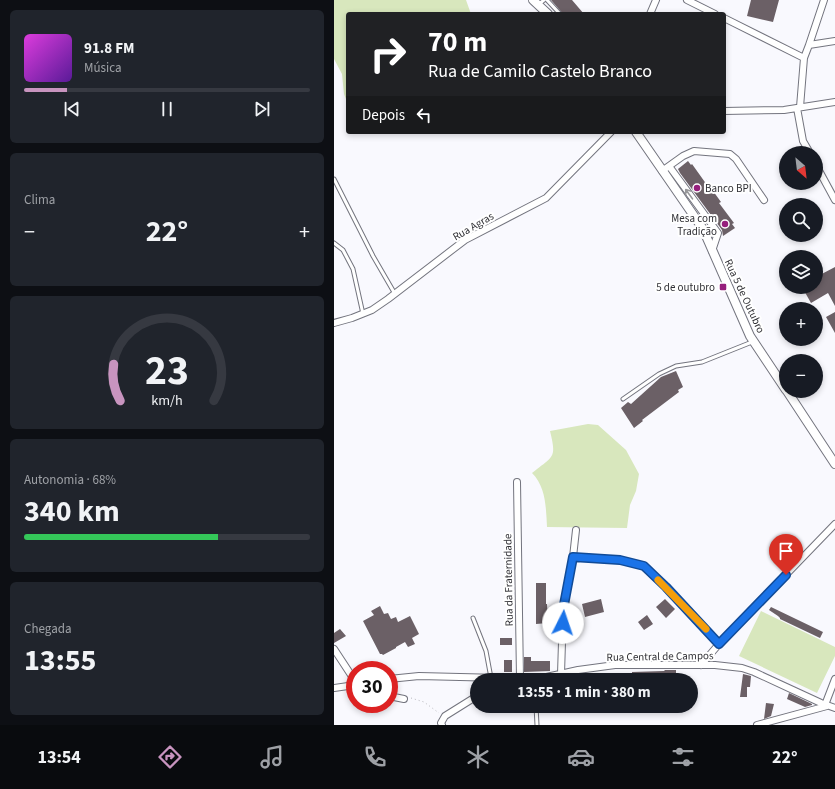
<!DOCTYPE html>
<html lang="pt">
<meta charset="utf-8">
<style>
body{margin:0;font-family:"Source Sans 3",sans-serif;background:#20242c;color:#f1f3f6;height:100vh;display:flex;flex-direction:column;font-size:15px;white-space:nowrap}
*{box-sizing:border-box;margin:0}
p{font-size:13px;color:#9ea1a6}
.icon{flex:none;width:22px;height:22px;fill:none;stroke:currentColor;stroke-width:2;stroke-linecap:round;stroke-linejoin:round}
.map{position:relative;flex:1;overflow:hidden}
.drawer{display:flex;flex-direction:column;gap:10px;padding:10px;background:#0d0f14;width:334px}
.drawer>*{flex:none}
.banner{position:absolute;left:12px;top:12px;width:380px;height:122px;border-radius:4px;box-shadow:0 2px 6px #0003;background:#202124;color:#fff;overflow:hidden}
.needle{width:26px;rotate:152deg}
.tools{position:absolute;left:445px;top:146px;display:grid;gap:8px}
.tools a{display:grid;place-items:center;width:44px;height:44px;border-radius:50%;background:#171b24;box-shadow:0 2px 6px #0003;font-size:20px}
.speed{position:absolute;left:12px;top:661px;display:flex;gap:8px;font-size:20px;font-weight:700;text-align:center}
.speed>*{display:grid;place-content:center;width:52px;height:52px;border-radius:50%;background:#171b24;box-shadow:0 2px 6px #0003;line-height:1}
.speed .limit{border:6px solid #d22;background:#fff;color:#111}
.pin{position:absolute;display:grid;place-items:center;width:34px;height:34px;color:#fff;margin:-41px -17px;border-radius:50% 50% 50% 0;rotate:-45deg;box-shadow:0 0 4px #0007}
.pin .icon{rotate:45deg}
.me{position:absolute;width:44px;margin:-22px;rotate:4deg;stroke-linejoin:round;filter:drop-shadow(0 0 3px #0008)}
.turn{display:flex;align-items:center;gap:14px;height:84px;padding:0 16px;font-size:18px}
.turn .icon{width:52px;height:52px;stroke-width:2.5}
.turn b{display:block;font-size:28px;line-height:34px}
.then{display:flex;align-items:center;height:38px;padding:0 16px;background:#0003;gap:8px;font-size:15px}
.big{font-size:30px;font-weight:700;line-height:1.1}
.drawer .card{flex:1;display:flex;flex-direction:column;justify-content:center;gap:6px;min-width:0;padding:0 14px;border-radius:6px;background:#20242c}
.drawer .dial{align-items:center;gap:0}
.dial svg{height:104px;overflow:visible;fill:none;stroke:#363941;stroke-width:7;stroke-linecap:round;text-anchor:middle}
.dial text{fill:#f1f3f6;stroke:none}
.song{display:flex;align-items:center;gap:12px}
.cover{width:48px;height:48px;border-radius:6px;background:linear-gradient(135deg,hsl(300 70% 55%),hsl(270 70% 35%))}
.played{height:4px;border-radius:2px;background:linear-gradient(90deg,#c894bf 15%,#363941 15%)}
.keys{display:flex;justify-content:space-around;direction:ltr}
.heat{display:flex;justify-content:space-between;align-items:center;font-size:22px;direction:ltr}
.charge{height:6px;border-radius:3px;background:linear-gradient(90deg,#34c759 68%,#363941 0)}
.trip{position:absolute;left:136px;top:673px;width:228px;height:40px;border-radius:20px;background:#171b24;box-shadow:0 2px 6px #0003;font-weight:700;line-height:40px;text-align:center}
.menu{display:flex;height:64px;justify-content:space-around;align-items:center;background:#090b0e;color:#9ea1a6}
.menu .icon{width:28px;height:28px}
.menu .selected{color:#c894bf}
.menu b{font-size:18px;color:#f1f3f6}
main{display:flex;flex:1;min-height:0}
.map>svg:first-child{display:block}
.green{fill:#d8e7bd}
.building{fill:#6b6066}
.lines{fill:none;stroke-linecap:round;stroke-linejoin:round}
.service-casing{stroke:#73747e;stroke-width:5}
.minor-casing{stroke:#73747e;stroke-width:8}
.tertiary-casing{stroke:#73747e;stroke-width:10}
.path{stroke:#b8b8bd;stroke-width:1;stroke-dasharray:1 3;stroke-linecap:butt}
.service{stroke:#fff;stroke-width:3}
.minor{stroke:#fff;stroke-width:6}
.tertiary{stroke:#fff;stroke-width:8}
.oneway{stroke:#98989a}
.route-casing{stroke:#114b97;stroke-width:10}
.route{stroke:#1a73e8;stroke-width:7}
.slow{stroke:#f59e0b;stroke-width:7}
.poi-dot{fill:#961f7c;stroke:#fff;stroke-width:1.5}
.labels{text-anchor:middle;stroke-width:4;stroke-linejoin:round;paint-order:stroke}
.poi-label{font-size:11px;fill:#313136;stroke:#fff;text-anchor:end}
.street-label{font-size:11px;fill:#313136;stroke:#fff}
</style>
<main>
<section class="drawer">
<div class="card">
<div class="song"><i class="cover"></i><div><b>91.8 FM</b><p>Música</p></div></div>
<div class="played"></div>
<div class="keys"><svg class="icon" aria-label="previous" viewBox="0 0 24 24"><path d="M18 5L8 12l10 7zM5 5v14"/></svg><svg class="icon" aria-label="pause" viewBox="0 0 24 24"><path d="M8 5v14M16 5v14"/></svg><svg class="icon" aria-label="next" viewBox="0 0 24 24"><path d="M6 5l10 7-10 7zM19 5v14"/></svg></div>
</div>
<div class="card"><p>Clima</p>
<div class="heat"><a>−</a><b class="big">22°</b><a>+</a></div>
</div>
<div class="card dial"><svg viewBox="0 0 100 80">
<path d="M14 69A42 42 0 1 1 86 69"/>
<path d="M14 69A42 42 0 0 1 9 41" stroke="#c894bf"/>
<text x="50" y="56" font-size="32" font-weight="700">23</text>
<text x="50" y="72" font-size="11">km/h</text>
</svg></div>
<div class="card"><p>Autonomia · 68%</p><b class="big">340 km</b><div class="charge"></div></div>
<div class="card"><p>Chegada</p><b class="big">13:55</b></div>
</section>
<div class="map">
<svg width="501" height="725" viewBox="0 0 501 725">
<rect width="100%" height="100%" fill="#f9f9fe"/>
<path class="green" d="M0,0H132L137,14H94L80,12L75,14H14V104L10,94L8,74L0,59Z
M254,424L264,425L292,450L305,474L302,491L296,505L293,528L213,527C212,508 212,487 198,473C219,456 223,459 216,431Z
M427,611L501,647V656L483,693L405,656Z"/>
<path class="building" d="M217,0H238L250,14H229Z
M417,0H445L439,22L413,16Z
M354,161L357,165L358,164L373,185L374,184L387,202L385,203L400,223L398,224L401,228L389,236L388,230L346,173L344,169Z
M501,267V306L494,293L477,303L468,287H482V277Z
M501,312V333L492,317Z
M342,371L349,387L344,390L345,392L308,420L309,421L300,428L287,408L294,402L297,404L327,377Z
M451,544L462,554L454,562L445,551Z
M202,583H212V604H213L214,623L202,624Z
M267,599L270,612L251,617L248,604Z
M331,599L341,609L332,618L322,607Z
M46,606L50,614L54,613L57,619L62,617L64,622L76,616L85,634L78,638L81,644L74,647L71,642L62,647V648L49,655L48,654H46L29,621L40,615L37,611Z
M437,607L489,632L486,638L446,619V618L444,616L435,610Z
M313,615L319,624L310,630L304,622Z
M6,629L12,636L0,643V633Z
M166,638H178V645H166Z
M190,657H197V661H216V671L190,672Z
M170,660H178V672H170Z
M331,670H342V677H328V678H311V680H298V672L330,671Z
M409,674L417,676L416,687H413V697H406Z
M455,693L478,704V705L471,707L453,699Z
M432,703L440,704L437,716L430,719Z"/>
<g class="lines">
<g class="service-casing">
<path id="service" d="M213,0L226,14
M205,4L210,0
M0,179L39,256L61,294
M0,243L9,250L19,269L29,314
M289,399L325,374L342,366L368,362L418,342
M139,618L152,651L157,678
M202,706L203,725"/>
</g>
<g class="minor-casing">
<path id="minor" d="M353,0L381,14
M316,14L322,0
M390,18L470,58
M475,45L490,0
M466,107L470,58L475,45L501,41
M463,108L469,141L476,153
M390,111L450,110L501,102
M482,165L501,200
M335,166L384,233L378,251
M328,171L349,156L360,151L396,154L402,159L430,200
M0,323L18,318L38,310L54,299L131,240L212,198L277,132
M183,482L186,678
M239,557L286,560L309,566L332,587L385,644
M0,649L21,681
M367,665L385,644L501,524
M227,674L229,610L239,557L242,530
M55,679L85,676L167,678H208L244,670L281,665H381L408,668L420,672L487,703L501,708
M0,688L21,685
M55,696L70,699
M491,705L501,679
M108,725L107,723L111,716L143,696
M423,725L493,706"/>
</g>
<g class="tertiary-casing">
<path id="tertiary" d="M199,0L214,14
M302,132L369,229L416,336L452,390
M453,391L501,464"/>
</g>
<path class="path" d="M77,698L90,702L105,713"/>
<use href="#service" class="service"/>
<use href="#minor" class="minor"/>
<use href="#tertiary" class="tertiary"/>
</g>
<defs><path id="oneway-shaft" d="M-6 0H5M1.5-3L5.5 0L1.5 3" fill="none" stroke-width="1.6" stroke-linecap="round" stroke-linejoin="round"/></defs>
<use class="oneway" href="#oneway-shaft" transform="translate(355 194) rotate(-126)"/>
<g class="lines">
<g class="route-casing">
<path id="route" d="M229,623V610L239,557L286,560L310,566L332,587L385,644L452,575"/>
</g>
<use href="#route" class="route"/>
<path class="slow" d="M324,580L372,629"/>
</g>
<g class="poi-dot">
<circle cx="363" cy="188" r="4"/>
<circle cx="391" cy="224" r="4"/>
<rect x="385" y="283" width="8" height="8" rx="2"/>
</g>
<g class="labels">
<g class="poi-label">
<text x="371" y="192" text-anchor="start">Banco BPI</text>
<text x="383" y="222">Mesa com<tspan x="383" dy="13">Tradição</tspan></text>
<text x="381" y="291">5 de outubro</text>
</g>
<g class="street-label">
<text transform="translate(139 226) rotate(-30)" y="4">Rua Agras</text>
<text transform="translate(411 296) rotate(65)" y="4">Rua 5 de Outubro</text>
<text transform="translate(174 580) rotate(-91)" y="4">Rua da Fraternidade</text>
<text transform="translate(326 656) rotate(-1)" y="4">Rua Central de Campos</text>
</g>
</g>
</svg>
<div class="tools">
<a><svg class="needle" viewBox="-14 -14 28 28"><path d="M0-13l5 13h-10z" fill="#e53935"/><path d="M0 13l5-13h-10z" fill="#9ea1a6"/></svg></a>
<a><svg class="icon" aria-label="search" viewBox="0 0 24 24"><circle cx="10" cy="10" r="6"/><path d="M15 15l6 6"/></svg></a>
<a><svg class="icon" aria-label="layers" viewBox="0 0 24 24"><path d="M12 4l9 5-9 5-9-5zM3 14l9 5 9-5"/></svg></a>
<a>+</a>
<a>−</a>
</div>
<div class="speed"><div class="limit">30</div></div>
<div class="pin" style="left:452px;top:575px;background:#d93025"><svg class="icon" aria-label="arrive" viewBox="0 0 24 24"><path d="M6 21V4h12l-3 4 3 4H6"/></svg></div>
<svg class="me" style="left:229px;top:623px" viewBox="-20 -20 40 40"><circle r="19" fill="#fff"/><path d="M0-13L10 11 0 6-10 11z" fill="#1a73e8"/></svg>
<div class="trip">13:55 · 1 min · 380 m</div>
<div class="banner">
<div class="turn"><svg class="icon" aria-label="right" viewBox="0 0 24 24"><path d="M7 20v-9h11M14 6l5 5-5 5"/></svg><div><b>70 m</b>Rua de Camilo Castelo Branco</div></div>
<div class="then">Depois<svg class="icon" aria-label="left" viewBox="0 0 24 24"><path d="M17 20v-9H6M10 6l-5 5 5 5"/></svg></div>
</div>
</div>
</main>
<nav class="menu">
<b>13:54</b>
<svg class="icon selected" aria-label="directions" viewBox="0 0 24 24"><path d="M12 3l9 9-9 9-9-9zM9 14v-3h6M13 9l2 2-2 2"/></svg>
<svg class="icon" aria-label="music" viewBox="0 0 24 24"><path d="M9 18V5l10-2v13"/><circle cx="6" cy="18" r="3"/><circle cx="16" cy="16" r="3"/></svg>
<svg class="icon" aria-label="phone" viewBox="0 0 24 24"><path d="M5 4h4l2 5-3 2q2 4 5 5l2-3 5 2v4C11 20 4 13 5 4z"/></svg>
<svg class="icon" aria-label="climate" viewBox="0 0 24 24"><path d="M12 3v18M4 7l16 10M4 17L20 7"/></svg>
<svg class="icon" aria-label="car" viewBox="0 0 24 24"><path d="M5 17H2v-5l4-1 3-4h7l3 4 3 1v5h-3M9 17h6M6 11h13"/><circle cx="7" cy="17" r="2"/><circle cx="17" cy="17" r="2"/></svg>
<svg class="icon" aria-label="filters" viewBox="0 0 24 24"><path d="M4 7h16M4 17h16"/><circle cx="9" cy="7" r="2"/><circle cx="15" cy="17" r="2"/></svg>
<b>22°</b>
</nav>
